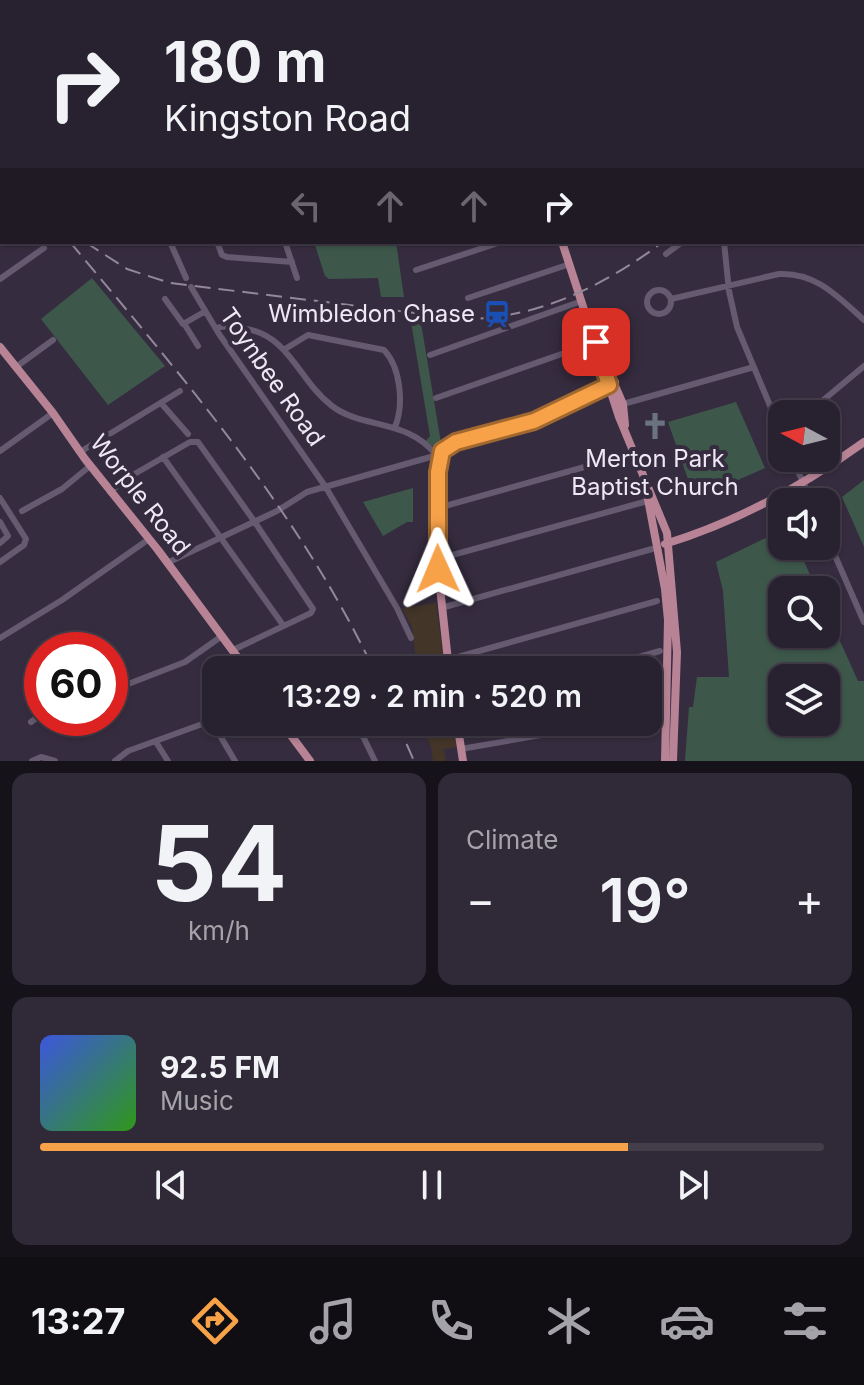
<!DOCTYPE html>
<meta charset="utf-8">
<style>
body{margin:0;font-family:Inter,sans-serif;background:#302937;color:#f1f3f6;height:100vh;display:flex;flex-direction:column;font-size:30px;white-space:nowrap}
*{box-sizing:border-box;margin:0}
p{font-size:26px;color:#a5a3aa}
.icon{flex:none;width:44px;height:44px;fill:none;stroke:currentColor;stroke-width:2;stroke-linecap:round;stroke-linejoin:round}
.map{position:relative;height:761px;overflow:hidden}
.details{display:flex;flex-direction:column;gap:12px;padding:12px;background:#16121a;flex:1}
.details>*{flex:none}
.guide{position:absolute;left:0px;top:0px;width:864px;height:244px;box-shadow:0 2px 6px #0004,0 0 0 2px #443e4b;background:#28212f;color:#f1f3f6;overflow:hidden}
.needle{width:52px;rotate:277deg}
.tools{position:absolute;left:768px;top:400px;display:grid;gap:16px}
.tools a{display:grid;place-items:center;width:72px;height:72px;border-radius:16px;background:#28212f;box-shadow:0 2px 6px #0004,0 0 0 2px #443e4b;font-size:40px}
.speed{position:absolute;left:24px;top:632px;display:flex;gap:16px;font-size:40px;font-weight:700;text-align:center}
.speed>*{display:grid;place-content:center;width:104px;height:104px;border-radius:50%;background:#28212f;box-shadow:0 2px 6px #0004,0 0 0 2px #443e4b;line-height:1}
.speed .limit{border:12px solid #d22;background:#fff;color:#111}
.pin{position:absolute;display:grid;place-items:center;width:68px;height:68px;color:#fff;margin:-34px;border-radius:16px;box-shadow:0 4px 12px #0006}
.me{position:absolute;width:88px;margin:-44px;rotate:359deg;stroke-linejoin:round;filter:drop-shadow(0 0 6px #0008)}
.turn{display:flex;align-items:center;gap:28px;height:168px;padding:0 32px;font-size:36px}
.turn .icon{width:104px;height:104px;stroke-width:2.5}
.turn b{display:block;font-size:56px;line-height:68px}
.lanes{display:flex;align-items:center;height:76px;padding:0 32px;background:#0003;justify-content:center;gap:40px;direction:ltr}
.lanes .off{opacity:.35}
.big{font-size:60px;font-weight:600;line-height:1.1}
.details .widget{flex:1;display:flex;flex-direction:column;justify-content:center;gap:12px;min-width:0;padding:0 28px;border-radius:16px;background:#302937}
.details .dial{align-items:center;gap:0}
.dial b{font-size:104px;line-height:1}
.song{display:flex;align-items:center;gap:24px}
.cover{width:96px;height:96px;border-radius:12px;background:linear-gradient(135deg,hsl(230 70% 55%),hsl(110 70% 35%))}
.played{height:8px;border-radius:4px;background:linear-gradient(90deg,#f7a149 75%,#443e4b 75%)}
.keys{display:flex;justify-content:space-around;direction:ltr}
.heat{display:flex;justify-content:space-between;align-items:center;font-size:44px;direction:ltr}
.details .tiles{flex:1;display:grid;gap:12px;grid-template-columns:1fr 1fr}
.widget:last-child{grid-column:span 2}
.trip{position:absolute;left:202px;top:656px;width:460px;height:80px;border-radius:16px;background:#28212f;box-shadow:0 2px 6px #0004,0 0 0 2px #443e4b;font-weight:600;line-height:80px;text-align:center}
.tabs{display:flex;height:128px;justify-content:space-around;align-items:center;background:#100d13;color:#a5a3aa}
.tabs .icon{width:56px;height:56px}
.tabs .current{color:#f7a149}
.tabs b{font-size:36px;color:#f1f3f6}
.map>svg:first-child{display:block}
.industrial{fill:#433528}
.green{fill:#3d584a;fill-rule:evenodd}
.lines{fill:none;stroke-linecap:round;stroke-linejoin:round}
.minor{stroke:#655a70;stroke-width:6}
.major{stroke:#b78395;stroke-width:8}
.rail{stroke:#918999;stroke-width:2;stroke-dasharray:16 8;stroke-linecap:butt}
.route-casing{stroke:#a1692f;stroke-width:20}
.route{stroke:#f7a149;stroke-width:14}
.labels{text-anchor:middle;stroke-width:8;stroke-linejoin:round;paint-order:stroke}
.poi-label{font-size:24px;fill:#efe9f6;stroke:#362c3f;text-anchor:end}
.street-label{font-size:24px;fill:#efe9f6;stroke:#362c3f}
</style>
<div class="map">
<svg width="864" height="761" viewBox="0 0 864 761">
<rect width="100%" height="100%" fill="#362c3f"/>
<path class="industrial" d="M436,603L445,670H398L416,660L412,627L402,608Z
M420,722H453L457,747L444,749L446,761H433L431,747Z"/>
<path class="green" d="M314,242H396L404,297H381L378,278L329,279L325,276Z
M92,278L165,366L108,405L41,319Z
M410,316L420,317L441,443L435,447L425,442L430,436Z
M736,402L765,468L695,499L668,422Z
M864,480V547L842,497Z
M413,488V522H407L383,536L363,502Z
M782,530V546H797L817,590H782V634H826V610L858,681H864V761H685L689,707H693L697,677H729L723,591L716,562ZM782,678H826V722H782Z"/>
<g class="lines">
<path class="minor" d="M67,0V2
M213,0L214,2
M356,0L357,2
M556,0V2
M579,0L582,2
M55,2L59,0
M237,2L242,0
M497,2L502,0
M862,45L864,43
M862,146L864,145
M862,240L864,241
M170,242L186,278
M217,242L222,255L227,257L292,262
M285,242L297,278
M724,242L729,291L737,327L782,434
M666,254L682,242
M416,270L501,242
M0,279L44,248
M191,287L219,334L325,486L397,608L411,638
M647 302a12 12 0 1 1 24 0a12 12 0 1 1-24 0Z
M468,298L570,264
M165,299L183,324L204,312
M671,299L779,274C816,272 838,297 864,320
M185,325L198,346
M216,328C227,325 236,327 247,329C290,337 299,381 332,406C362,429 409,419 436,455
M285,349L308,335L384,350C401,368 404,405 395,427
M430,355L582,301
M16,367L53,340
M436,398L596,342
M821,402L864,366
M161,403L188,434
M623,404L754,367
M0,451L53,413
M80,452L180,391
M163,457L283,625
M792,458L812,502
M110,492L124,480L190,442H198L252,518L313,609L311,613L233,650
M0,498L26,539L24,545L0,562
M438,508L631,454
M22,511L62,489L90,466
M0,522L8,536L0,543
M826,535L864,622
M438,559L644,502
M167,563L277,511L307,492L441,454
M441,608L652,549
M0,638L62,600L149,539
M447,660L657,601
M306,670L323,662L330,670
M593,670L660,651
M33,689L42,712
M110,691L185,662L222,636
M31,722L42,714
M212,722L235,761
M356,722L375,761
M156,742L168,761
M461,749L616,722
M32,761L41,757L55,761
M115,761L128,751L216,719"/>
<path class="major" d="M444,0L446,2
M562,242L619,417L667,533L677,652L673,761
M0,347L53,413L85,459L158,550L247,670
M600,351L623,404L625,425
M647,494L665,589L668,620L665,761
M665,544C737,522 803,486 864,442
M449,670L438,569V472L441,454L456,442L534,421L615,382
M281,722L310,761
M457,722L463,761"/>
<path class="rail" d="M862,93L864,92
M0,139L2,142
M0,155L2,157
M70,242C184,379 297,509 374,670
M85,242L127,269L170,283L464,319C538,319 605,285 663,242
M397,722L414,761"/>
</g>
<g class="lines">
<g class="route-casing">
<path id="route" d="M438,569V472L442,451L456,442L534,421L609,385L596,342"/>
</g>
<use href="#route" class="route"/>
</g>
<defs>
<g id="station-bare" transform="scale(2.16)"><path d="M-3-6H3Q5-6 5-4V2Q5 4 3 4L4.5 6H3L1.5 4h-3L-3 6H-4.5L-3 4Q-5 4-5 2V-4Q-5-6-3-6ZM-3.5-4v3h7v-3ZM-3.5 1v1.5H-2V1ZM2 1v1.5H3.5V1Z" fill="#1a4fb4" stroke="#362c3f" stroke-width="2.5" paint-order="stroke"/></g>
<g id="church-bare" transform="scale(2.16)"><path d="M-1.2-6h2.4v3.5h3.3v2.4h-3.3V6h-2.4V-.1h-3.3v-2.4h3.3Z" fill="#6b7280" stroke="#362c3f" stroke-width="2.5" paint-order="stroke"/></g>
</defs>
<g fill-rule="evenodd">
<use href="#station-bare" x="497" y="314"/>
<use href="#church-bare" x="655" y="426"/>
</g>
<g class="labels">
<g class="poi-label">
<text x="475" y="322">Wimbledon Chase</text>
<text x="655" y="467" text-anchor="middle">Merton Park<tspan x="655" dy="28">Baptist Church</tspan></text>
</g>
<g class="street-label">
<text transform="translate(272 377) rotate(55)" y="8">Toynbee Road</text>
<text transform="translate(140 495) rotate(52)" y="8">Worple Road</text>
</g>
</g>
</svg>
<div class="tools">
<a><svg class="needle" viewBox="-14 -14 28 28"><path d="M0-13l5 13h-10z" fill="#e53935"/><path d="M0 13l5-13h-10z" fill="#a5a3aa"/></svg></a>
<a><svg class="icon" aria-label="sound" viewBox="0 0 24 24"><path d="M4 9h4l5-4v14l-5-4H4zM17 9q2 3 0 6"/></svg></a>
<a><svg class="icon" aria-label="search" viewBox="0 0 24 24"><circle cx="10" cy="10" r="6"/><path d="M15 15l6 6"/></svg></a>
<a><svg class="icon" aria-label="layers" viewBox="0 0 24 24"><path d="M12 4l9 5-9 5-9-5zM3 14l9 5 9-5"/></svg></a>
</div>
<div class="speed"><div class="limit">60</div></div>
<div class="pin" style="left:596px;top:342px;background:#d93025"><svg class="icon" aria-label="arrive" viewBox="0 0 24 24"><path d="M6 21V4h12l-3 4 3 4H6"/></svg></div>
<svg class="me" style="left:438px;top:569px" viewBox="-20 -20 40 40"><path d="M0-17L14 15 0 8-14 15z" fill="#f7a149" stroke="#fff" stroke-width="4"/></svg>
<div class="trip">13:29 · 2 min · 520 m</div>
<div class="guide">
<div class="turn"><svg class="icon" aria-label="right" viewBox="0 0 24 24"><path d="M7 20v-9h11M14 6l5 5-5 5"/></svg><div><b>180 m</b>Kingston Road</div></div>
<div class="lanes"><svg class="icon off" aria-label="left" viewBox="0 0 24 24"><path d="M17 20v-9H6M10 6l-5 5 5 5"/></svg><svg class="icon off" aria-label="ahead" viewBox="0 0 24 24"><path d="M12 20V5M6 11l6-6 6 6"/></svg><svg class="icon off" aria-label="ahead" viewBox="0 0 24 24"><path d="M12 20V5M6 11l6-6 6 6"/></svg><svg class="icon" aria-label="right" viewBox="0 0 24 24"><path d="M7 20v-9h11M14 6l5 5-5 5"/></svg></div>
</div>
</div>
<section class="details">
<div class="tiles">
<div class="widget dial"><b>54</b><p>km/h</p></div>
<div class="widget"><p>Climate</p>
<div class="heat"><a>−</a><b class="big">19°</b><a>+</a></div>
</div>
<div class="widget">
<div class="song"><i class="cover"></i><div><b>92.5 FM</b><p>Music</p></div></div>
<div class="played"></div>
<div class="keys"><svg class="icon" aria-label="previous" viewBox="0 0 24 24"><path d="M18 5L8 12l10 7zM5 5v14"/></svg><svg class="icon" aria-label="pause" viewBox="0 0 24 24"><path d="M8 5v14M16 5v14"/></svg><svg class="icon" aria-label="next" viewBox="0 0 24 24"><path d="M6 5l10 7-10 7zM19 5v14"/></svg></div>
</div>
</div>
</section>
<nav class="tabs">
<b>13:27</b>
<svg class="icon current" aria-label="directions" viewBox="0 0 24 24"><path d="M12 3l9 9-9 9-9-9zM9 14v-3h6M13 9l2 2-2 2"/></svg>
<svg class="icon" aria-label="music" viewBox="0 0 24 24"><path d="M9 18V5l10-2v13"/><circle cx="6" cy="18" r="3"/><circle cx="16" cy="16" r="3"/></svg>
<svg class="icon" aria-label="phone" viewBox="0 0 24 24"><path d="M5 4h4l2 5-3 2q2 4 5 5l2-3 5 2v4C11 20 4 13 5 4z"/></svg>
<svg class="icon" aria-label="climate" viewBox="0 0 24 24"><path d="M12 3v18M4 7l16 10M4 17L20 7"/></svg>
<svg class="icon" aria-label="car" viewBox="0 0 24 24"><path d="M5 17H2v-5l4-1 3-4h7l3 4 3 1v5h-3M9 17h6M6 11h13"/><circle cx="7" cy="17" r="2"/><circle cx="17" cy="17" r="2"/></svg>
<svg class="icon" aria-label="filters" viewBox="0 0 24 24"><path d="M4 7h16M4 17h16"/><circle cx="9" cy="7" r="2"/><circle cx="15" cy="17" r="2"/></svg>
</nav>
